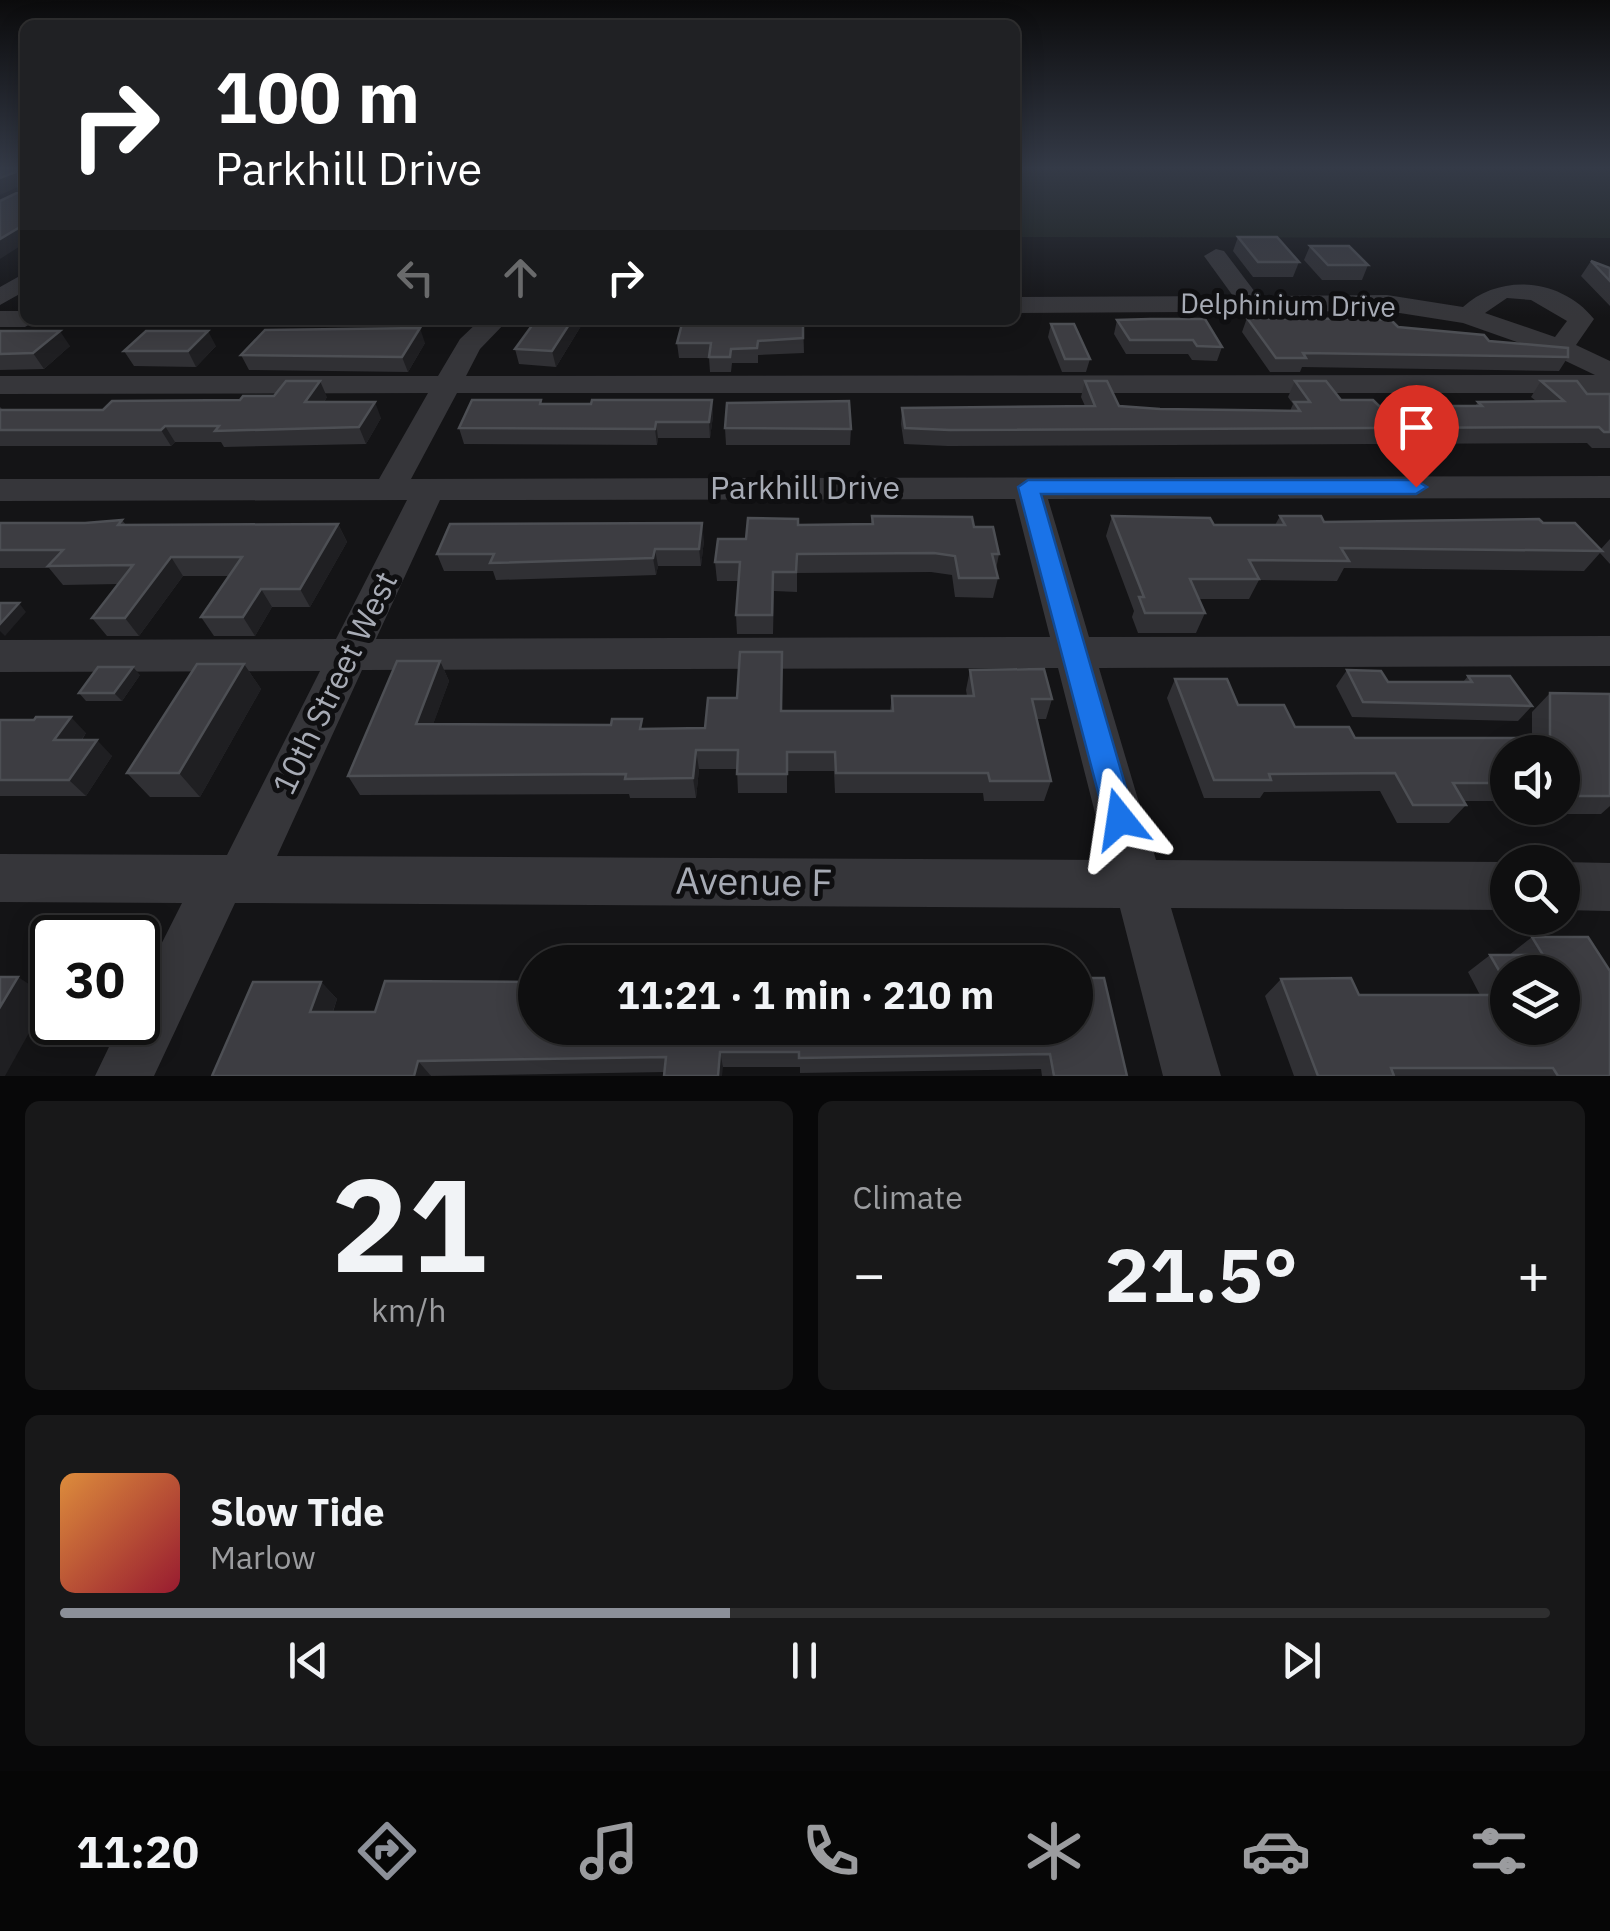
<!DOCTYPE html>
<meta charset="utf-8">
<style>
body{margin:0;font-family:"IBM Plex Sans",sans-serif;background:#181819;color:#f1f3f6;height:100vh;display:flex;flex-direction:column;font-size:38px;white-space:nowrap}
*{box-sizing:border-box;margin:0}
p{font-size:32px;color:#9b9c9f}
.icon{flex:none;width:55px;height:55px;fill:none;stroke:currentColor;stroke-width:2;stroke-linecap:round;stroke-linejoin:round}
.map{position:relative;height:1076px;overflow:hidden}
.sheet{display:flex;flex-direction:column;gap:25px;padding:25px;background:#080809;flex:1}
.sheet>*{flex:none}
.guide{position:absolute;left:20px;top:20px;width:1000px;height:305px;border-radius:15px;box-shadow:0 5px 25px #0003,0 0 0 2px #2f2f30;background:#202124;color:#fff;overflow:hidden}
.controls{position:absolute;left:1490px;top:735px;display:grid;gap:20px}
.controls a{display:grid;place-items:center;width:90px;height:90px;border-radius:50%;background:#0f0f10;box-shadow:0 5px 25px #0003,0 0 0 2px #2f2f30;font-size:50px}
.speed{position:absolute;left:30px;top:915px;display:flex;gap:20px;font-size:50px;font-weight:700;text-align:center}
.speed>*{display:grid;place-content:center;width:130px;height:130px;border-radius:50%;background:#0f0f10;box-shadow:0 5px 25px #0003,0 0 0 2px #2f2f30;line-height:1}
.speed .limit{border:5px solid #111;border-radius:15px;background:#fff;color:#111}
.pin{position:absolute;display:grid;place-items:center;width:85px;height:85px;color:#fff;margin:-102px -42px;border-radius:50% 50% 50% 0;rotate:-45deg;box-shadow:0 0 10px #0007}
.pin .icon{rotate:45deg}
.me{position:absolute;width:110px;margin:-55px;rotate:345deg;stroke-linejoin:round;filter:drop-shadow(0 0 8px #0008)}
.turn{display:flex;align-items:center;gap:35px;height:210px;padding:0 30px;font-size:45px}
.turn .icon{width:130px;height:130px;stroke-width:2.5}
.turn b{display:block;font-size:70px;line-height:85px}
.lanes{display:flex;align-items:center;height:95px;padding:0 30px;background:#0003;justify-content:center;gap:50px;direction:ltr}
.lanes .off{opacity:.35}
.big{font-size:75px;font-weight:700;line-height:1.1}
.sheet .tile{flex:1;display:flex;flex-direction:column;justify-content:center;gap:15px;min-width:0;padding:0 35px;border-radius:15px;background:#181819}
.sheet .dial{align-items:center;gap:0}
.dial b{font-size:130px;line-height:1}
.song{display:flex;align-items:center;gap:30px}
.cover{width:120px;height:120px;border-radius:15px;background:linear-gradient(135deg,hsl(30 70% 55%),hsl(350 70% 35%))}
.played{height:10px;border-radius:5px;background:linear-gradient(90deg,#8c9099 45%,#2f2f30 45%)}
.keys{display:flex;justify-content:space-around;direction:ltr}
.heat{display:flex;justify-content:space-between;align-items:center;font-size:55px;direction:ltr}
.sheet .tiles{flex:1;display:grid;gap:25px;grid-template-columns:1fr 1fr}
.tile:last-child{grid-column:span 2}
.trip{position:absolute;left:518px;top:945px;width:575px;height:100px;border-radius:50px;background:#0f0f10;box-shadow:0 5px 25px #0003,0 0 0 2px #2f2f30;font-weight:700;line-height:100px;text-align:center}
.dock{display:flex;height:160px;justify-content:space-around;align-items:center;background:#060606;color:#9b9c9f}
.dock .icon{width:70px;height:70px}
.dock .on{color:#8c9099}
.dock b{font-size:45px;color:#f1f3f6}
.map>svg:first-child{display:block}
.green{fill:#1b201c}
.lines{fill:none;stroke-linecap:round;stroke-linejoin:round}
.minor{fill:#36363a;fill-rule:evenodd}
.wall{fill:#303034;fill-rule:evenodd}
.shaded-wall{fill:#1f1f22}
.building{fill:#3d3d42;stroke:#4d4f54;stroke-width:2.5}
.route{fill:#1a73e8;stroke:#114b97;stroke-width:2.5}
.labels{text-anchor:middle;stroke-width:10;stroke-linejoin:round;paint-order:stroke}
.far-street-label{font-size:28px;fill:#a7abb5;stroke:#0f0f11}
.street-label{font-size:32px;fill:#a7abb5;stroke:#0f0f11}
.near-street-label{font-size:38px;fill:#a7abb5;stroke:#0f0f11}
</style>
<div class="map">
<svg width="1610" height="1076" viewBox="0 0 1610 1076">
<rect width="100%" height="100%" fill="#141416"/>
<path class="green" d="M1015,167H1610V238L1015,237Z"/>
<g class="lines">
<path class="minor" d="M1216,249L1224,251L1258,296L1387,295L1463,307C1500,273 1561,278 1594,319L1576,345L1610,361V393H457L411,479L1610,476V498L1048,499L1089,637L1610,636V666L1099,668L1156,860L1508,862V910L1171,908L1221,1076H1163L1120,908L235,903L154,1076H95L121,1022H138V990L182,903L0,902V854L227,855L320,671L0,672V640L336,639L407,500L0,501V479H379L428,393L0,394V376H438L460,339L480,320H508L480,349L466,376L1595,375L1551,354L1463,323L1387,311L1015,313V297L1233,296L1204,256ZM1507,298L1531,300L1567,321L1555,337L1485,313ZM1015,499L1050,637L376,639L440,500ZM1058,668L1107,860L277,856L362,670Z
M25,273V291L0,305V287Z
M0,311H25V320H37L25,327H0Z
M1560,862H1562L1610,863V911L1562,910Z"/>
</g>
<path class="wall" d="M1238,237L1299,262L1293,277H1253L1233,251Z
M1310,246L1368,265L1362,280H1322L1304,260Z
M1591,261L1610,268V306L1581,276Z
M1247,318L1398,327L1489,341L1568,357L1559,371L1302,367L1300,372H1270L1242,332Z
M803,320L804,353L758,355V363H732L731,372H710L709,358H679L677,343Z
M1117,320L1222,347L1217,361L1192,360L1188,354H1126L1114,334Z
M1051,324L1090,359L1086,372H1062L1048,337Z
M581,326L556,367L519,364L515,349Z
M0,331L70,346L44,369L0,370Z
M425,343L408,372L249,370L241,355Z
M216,346L196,367L134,366L124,351Z
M1085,381L1119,406L1160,409L1290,411L1293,404L1288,397L1295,381L1341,400L1379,406H1475L1478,402L1536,401L1531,397L1541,381L1587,394H1610V448H1592L1587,443L948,446L904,444L901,424L902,408L1085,406L1081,397Z
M327,397L324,402L381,418L366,444L224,447L221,442H175L171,446H0V407L3,410H103L240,400Z
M712,400L713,416L710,438H658L657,445L464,444L459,428L542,404Z
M725,428L851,429L850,445H726Z
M872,516L974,527L999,554L996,569L998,578L993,598L955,597L952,575L931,572L797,573V592L774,591L773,634H737L736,615L738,581H717L715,562L746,539L798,525L871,524Z
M1112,516L1214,525H1275L1280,516L1324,522L1543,523L1600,550L1610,539V564L1600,553L1584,571L1344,568L1337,581L1259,580L1249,599H1199L1205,613L1196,633H1138L1132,617L1134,611L1106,536Z
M122,520L126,525L338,524L347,542L310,607H272L255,636H214L201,617L229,576H183L139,636H107L92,618L119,584L63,585L49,568H0V523H85Z
M704,540L701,566H658L656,575L496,580L493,571H444L437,554Z
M782,652V711H890L892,696H967L966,690L970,670L1052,699L1046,719H1037L1051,781L1044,801H984L983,793H835L834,771H787V793H738L737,769H699L696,798H630L629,794L360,795L348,776L440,661L449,681L433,724L644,729L705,728Z
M244,664L261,689L200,797H150L127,773Z
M1347,670L1388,682H1463L1468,676L1532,706L1518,721L1352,717L1336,686Z
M140,675L122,701H86L79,693Z
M1175,679L1295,727L1355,738H1532V712L1550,693L1610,694V806L1601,814H1546L1542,808H1562V752H1508V801H1464L1466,805L1449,823H1397L1380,791L1264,792L1260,798H1204L1167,698Z
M0,720L86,733L82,740L112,756L86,796H0Z
M1532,937L1610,971V1076H1294L1265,996L1281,979L1359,995H1480L1468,972L1490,955H1509ZM1508,972L1562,1028H1508Z
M253,982H321L337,999L333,1012L1075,1028L1127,1076H1042L1041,1069L800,1073V1067H723L665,1072L431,1076Z"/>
<path class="shaded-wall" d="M18,171L25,184L0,195V178Z
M25,224V243L0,259V239Z
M572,320H580L581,326L556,367L552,351Z
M420,328L425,343L408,372L402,357Z
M60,331L70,346L44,369L33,353Z
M208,331L216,346L196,367L188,351Z
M320,381L327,397L313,418L305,402Z
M712,400L713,416L710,438L709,422Z
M375,402L381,418L366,444L359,427Z
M656,422L658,438L657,445L655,429Z
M165,426L175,442L171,446L161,430Z
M702,523L704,540L701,566L699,549Z
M338,524L347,542L310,607L300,589Z
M655,549L658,566L656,575L653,558Z
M171,557L183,576L139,636L125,618Z
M261,589L272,607L255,636L243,617Z
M19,603L26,612L5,636L0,631V624Z
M440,661L449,681L426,744L416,724Z
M244,664L261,689L200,797L179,773Z
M133,667L140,675L122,701L114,693Z
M71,717L86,733L70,756L54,740Z
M97,740L112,756L86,796L69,780Z
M696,750L699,769L696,798L693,778Z
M18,977L49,997L5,1076H0V1007Z
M321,982L337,999L327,1028L310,1012Z
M720,1052L723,1067L722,1076H718Z
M418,1061L431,1076H414Z"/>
<path class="building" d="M0,167H25V224L0,239V201L19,192L18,171L0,178Z
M1238,237H1277L1299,262H1258Z
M1310,246H1349L1368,265H1328Z
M1591,261L1610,268V281Z
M1247,318L1377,319L1392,321L1398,327L1484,335L1489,341L1568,348V357L1303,353L1306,358H1276Z
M1150,319H1205L1222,347L1197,346L1193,340H1130L1117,320Z
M536,320H572L552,351L515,349Z
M683,320H803V338L758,341L757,348L731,349L730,357H709L711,343H677Z
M1051,324H1074L1090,359H1065Z
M420,328L402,357L241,355L265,330Z
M0,331H60L33,353L0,354Z
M146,331H208L188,351H124Z
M286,381H320L305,402H375L359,427L215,431L219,426H165L161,430H0V410H103L112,401L240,400L243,396H274Z
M1085,381H1107L1119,406L1160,409L1300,411L1294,402H1310L1295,381H1326L1341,400H1373L1379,406H1482L1478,402L1564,401L1541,381H1577L1587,394H1610V432H1604L1599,427L950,430L905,428L902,408L1095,406Z
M472,400H541L540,404H591L592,400H712L709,422H656L655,429L459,428Z
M849,401L851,429L725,428L727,403Z
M872,516L972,517L974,527H993L999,554H992L998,578H959L955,556L934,553L797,554L796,572H773L772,615H736L740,562H715L718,539H746L748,518L798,519V525L873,524Z
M1112,516L1210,518L1214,525H1285L1280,516H1321L1324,522L1539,519L1543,523H1575L1602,551L1341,548L1349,561L1249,560L1259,579H1190L1205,613H1145L1139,597H1144Z
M122,520L118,525L338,524L300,589H261L243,617H201L242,557H171L125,618H92L133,565L48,566L63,550H0V523H85Z
M702,523L699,549H655L653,558L490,563L494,554H437L450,524Z
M0,603H19L0,624Z
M740,652H782L781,711H893L892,696H974L970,670L1044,669L1052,699H1032L1051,781H990L988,773H836L835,752H787V774H737L738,750H696L693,778L625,779L626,774L348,776L397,661H440L416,724L611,725L612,719H642L640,729L705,728L708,698H737Z
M197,664H244L179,773H127Z
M98,667H133L114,693H79Z
M1347,670L1381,671L1388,682H1472L1468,676H1510L1532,706L1363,702Z
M1175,679H1227L1238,705H1284L1295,727H1349L1355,738H1550V693L1610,694V796H1566L1562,791V752H1508V783H1453L1466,805H1413L1395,773L1269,774L1271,780H1214Z
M36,717H71L54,740H97L69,780H0V720H34Z
M1532,937H1588L1610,971V1076H1558L1553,1068H1391L1394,1076H1318L1281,979L1351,978L1359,995H1508V1028H1562V972H1508V986L1490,955H1543Z
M0,977H18L0,1007Z
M1075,978H1104L1127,1076H1054L1050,1054L799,1058V1052H720L718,1076H664L666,1057L418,1061L414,1076H212L253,982H321L310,1012H375L385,981L535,982V1028H1075Z"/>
<linearGradient id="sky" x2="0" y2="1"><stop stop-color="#0b0b0c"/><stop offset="0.53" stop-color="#343a47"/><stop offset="1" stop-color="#343a47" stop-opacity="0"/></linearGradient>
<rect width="1610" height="317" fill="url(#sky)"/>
<path class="route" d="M1028,480H1416L1427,487L1416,494H1041L1135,819L1131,829L1120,833L1109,829L1105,819L1018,487Z"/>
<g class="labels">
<g class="far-street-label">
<text transform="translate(1288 305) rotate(1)" y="10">Delphinium Drive</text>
</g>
<g class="street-label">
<text x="805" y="499">Parkhill Drive</text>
<text transform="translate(335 683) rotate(-64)" y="11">10th Street West</text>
</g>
<g class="near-street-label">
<text transform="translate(754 882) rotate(1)" y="13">Avenue F</text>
</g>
</g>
</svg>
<div class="controls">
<a><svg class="icon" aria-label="sound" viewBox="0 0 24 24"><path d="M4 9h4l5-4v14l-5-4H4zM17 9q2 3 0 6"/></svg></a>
<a><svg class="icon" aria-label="search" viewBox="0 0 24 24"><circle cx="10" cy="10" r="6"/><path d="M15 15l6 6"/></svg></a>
<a><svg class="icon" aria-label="layers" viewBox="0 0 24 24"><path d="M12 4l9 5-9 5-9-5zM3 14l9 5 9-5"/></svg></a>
</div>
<div class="speed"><div class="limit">30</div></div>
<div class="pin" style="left:1416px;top:487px;background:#d93025"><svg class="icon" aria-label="arrive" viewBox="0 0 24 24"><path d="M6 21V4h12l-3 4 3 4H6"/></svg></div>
<svg class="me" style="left:1120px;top:819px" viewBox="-20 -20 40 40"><path d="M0-17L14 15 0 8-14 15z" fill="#1a73e8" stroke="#fff" stroke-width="4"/></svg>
<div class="trip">11:21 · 1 min · 210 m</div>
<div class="guide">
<div class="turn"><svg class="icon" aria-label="right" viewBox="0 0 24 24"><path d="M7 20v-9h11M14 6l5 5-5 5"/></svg><div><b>100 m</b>Parkhill Drive</div></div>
<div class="lanes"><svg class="icon off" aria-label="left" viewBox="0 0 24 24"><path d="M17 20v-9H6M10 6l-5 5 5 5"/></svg><svg class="icon off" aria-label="ahead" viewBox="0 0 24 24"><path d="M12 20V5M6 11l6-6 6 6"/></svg><svg class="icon" aria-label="right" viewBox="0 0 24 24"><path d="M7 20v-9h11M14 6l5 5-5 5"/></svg></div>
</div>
</div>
<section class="sheet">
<div class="tiles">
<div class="tile dial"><b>21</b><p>km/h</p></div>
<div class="tile"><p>Climate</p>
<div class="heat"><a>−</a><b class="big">21.5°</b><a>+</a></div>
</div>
<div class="tile">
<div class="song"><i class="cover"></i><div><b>Slow Tide</b><p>Marlow</p></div></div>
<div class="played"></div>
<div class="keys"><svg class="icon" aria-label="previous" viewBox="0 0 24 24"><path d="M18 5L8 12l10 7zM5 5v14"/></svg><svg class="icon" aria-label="pause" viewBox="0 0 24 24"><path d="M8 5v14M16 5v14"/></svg><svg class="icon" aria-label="next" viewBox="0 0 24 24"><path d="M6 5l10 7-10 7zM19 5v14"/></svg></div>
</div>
</div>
</section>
<nav class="dock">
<b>11:20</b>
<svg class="icon on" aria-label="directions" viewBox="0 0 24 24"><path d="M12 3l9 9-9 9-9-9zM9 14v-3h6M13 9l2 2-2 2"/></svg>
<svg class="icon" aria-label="music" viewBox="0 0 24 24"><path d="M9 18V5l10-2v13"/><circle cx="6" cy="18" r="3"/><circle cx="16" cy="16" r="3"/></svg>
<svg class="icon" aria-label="phone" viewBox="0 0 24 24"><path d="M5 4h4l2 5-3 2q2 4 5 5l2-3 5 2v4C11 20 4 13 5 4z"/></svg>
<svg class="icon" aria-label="climate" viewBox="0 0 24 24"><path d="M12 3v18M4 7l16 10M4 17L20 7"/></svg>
<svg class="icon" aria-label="car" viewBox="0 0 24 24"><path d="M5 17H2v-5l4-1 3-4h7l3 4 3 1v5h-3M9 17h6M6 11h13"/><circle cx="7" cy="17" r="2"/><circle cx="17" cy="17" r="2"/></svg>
<svg class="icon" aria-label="filters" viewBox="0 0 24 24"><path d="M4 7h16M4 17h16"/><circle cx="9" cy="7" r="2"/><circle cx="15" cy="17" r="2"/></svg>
</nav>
